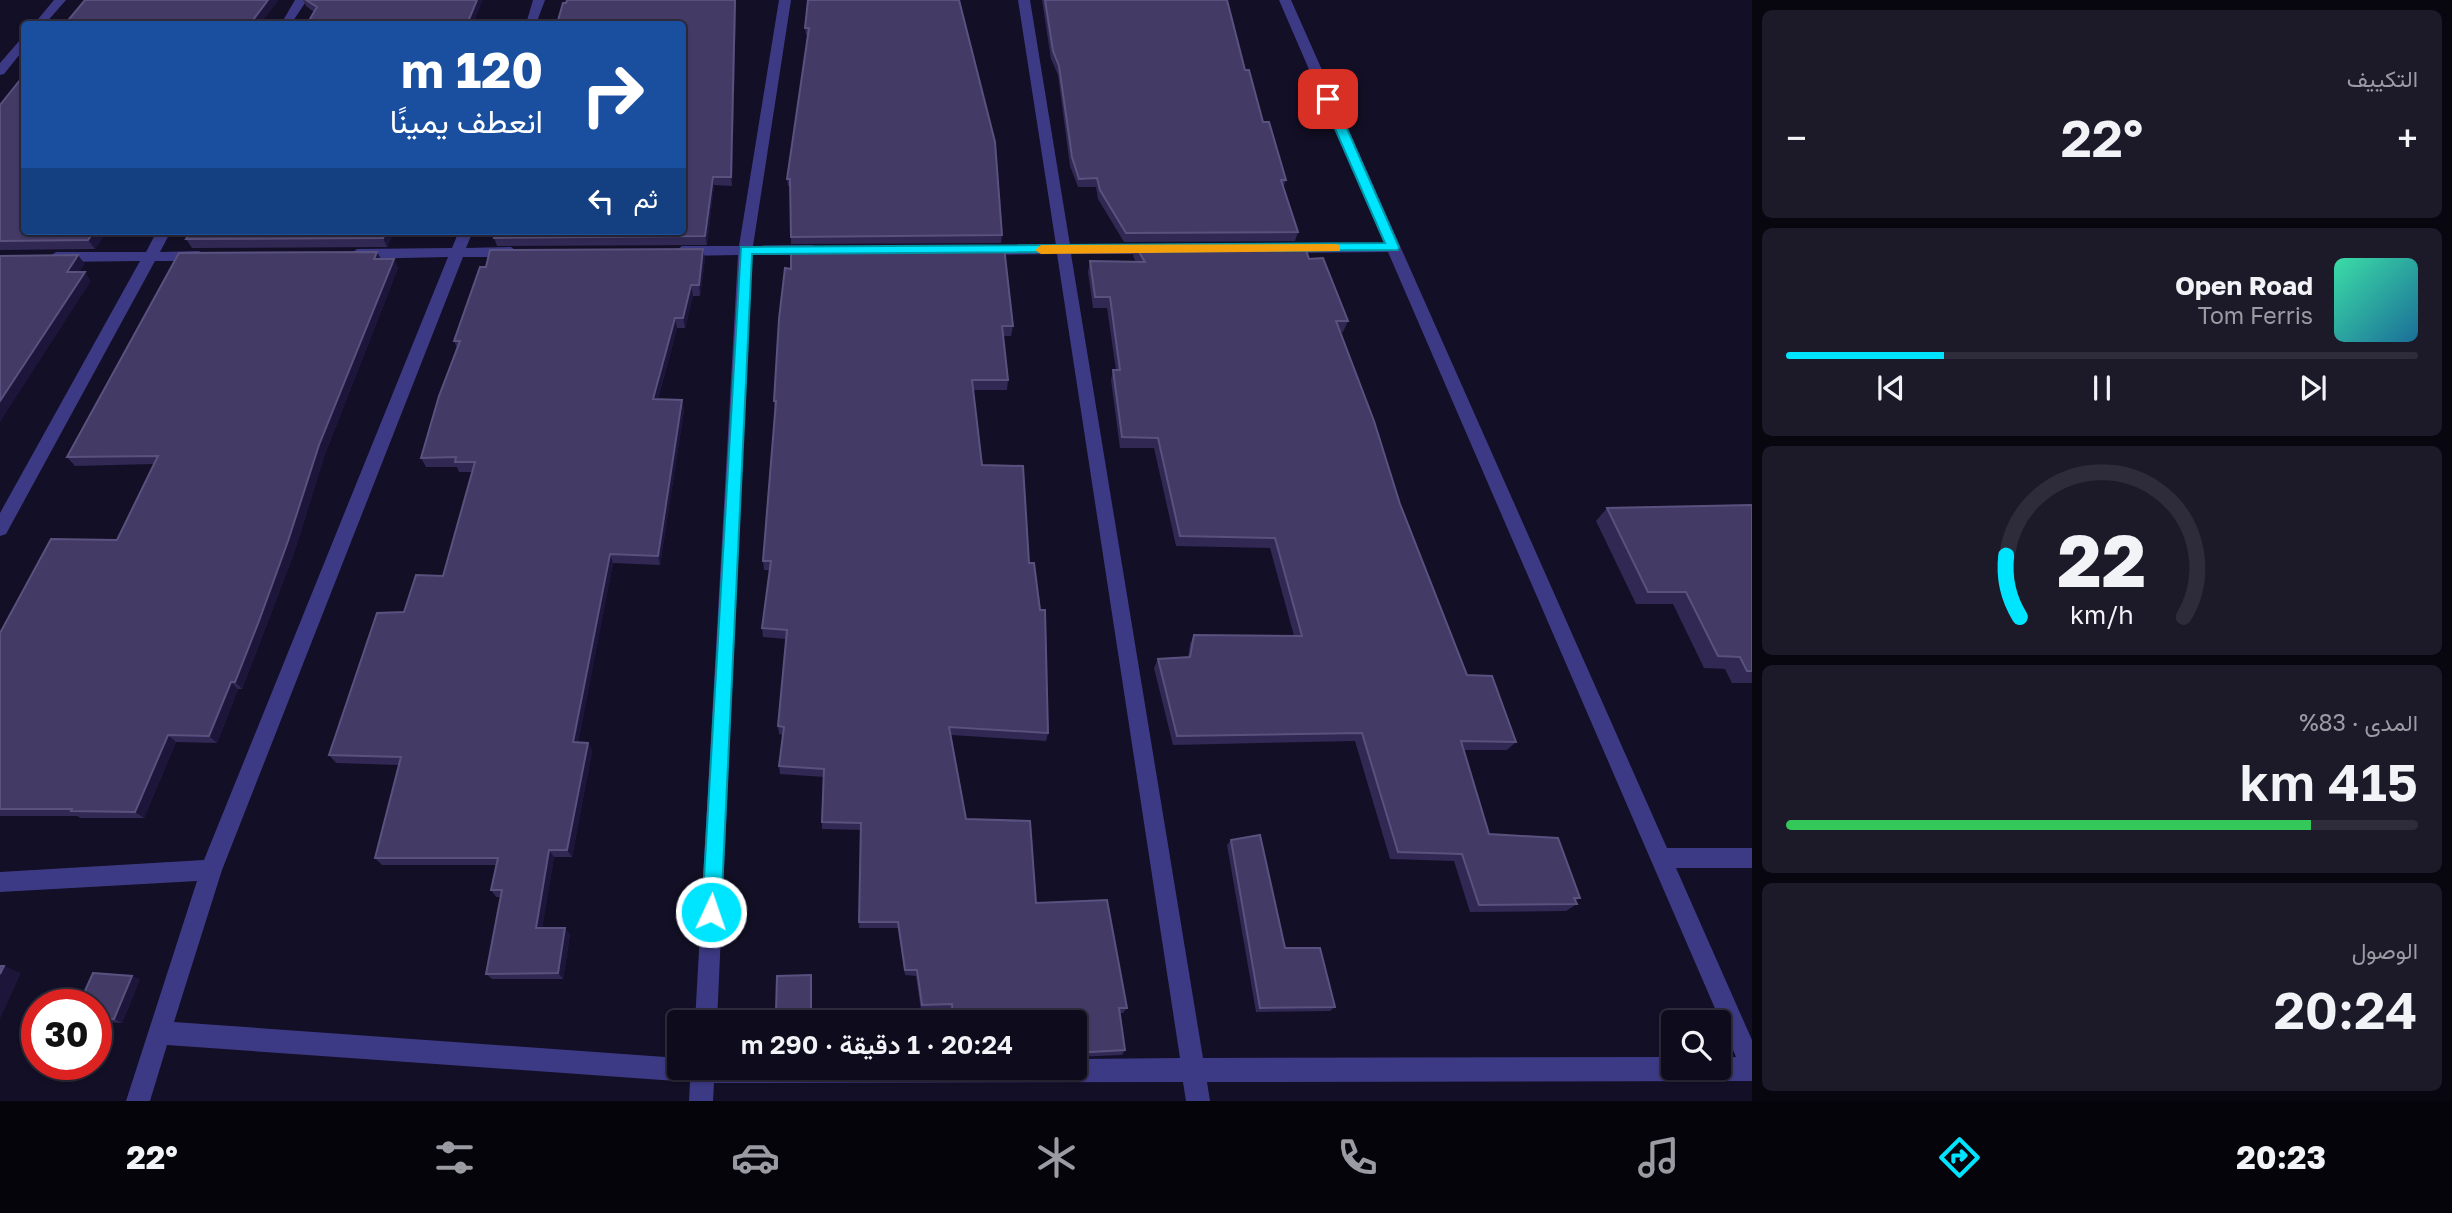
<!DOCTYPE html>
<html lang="ar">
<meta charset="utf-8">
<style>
body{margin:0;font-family:"Golos Text",Vazirmatn,sans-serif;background:#1c1929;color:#f1f3f6;direction:rtl;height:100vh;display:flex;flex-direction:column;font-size:26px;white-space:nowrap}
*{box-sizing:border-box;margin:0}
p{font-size:23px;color:#9b9ba3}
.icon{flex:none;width:38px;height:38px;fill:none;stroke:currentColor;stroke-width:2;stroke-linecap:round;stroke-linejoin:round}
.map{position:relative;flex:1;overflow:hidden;direction:ltr}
.drawer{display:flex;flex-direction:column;gap:10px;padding:10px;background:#08060f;width:700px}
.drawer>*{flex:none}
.guide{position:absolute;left:21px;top:21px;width:665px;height:214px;border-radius:7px;box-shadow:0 2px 5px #0004,0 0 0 2px #2e2b3b;direction:rtl;background:#1a4fa0;color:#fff;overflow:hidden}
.tools{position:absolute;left:1661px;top:1010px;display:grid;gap:14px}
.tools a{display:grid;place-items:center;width:70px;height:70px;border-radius:7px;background:#0e0b1c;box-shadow:0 2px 5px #0004,0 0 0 2px #2e2b3b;font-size:35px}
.speed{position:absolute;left:21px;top:989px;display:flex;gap:14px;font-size:35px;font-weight:700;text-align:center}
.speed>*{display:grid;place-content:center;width:91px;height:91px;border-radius:50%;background:#0e0b1c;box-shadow:0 2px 5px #0004,0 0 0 2px #2e2b3b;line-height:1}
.speed .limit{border:10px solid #d22;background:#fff;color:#111}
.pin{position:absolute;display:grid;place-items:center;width:60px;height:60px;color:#fff;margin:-30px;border-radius:14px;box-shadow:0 4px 10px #0006}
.me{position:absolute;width:77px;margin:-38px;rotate:3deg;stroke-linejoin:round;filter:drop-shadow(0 0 5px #0008)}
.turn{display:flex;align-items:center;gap:24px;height:147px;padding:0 28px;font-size:32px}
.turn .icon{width:91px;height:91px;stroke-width:2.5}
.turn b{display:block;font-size:49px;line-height:60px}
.then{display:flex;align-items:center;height:66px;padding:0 28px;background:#0003;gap:14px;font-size:26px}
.big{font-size:52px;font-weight:600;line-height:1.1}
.drawer .tile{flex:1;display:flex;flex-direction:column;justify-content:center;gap:10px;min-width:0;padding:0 24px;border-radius:10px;background:#1c1929}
.drawer .dial{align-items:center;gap:0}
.dial svg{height:182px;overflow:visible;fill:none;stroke:#2e2b3b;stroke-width:7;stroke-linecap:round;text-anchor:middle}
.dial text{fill:#f1f3f6;stroke:none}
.song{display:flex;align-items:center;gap:21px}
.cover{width:84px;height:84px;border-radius:10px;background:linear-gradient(135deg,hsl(160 70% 55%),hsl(200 70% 35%))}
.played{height:7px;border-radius:4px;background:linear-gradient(90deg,#00e5ff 25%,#2e2b3b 25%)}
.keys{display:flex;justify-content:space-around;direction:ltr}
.heat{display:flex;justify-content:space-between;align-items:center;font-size:38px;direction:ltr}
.charge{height:10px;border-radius:5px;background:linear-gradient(90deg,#34c759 83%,#2e2b3b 0)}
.trip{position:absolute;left:667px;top:1010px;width:420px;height:70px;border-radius:7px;background:#0e0b1c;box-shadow:0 2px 5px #0004,0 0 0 2px #2e2b3b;font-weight:600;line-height:70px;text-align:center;direction:rtl}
.tabs{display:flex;height:112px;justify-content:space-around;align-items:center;background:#06040b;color:#9b9ba3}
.tabs .icon{width:49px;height:49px}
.tabs .active{color:#00e5ff}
.tabs b{font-size:32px;color:#f1f3f6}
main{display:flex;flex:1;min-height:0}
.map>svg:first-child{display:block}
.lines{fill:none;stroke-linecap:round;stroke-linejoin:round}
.minor{fill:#3d3a85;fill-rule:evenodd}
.wall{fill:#312854}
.shaded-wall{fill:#1d163a}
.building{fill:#433a66;stroke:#5a527e;stroke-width:2}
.route{fill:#00e5ff;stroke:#0095a6;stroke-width:2}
.slow{fill:#f59e0b}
</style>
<main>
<section class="drawer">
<div class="tile"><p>التكييف</p>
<div class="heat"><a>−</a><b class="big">22°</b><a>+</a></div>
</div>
<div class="tile">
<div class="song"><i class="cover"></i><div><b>Open Road</b><p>Tom Ferris</p></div></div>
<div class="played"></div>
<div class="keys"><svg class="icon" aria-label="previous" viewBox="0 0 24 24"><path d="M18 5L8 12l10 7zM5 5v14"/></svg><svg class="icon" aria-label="pause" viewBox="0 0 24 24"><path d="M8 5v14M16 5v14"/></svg><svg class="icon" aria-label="next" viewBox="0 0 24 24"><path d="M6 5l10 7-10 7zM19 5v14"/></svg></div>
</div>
<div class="tile dial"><svg viewBox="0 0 100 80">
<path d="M14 69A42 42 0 1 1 86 69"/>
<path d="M14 69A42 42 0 0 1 8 42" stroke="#00e5ff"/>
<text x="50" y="56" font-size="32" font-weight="700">22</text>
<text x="50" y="72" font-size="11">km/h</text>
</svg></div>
<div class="tile"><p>المدى · 83%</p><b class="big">415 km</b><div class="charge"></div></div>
<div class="tile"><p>الوصول</p><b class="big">20:24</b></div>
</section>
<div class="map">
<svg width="1752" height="1101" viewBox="0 0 1752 1101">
<rect width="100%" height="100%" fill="#130f26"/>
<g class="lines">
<path class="minor" d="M54,0H66L45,24H34Z
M295,0H307L291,24H281Z
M533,0H545L536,24H526Z
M779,0H791L753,246L812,245L819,250L812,255H752L717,1022H695L738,255L682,256L675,251L682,246H739Z
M1018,0H1030L1070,245L1158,244L1165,249L1158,254H1071L1203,1058L1673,1057V1068H1718V1057H1736L1388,252L1281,253L1274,248L1281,243H1384L1279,0H1291L1667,848H1752V868H1676L1752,1040V1081L1207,1082L1210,1101H1186L1183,1082L714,1083L713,1101H689L690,1082L167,1045L150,1101H126L197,881L0,892V872L204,860L448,257L357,259L350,254L357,249L452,248L459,231H473L466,248L511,247L518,252L511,257H463L222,870L174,1022L679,1058V1068H1074V1059L1180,1058L1057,254L980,255L973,250L980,245H1056Z
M24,39V49L4,74L0,75V63L20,40Z
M157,231H171L160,252L199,251L206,256L199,261H155L6,534L0,536V513L140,261L56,262L49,257L56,252H146Z"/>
</g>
<path class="wall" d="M303,0H483L314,12L306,6Z
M567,0H736L732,186L714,185L707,245L497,246L494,238Z
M808,0L1002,235L1001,243L791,244L790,186H788L787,179L808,35H806L805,28Z
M1042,0H1227L1245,70L1263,122L1286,180L1283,188L1298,232L1295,241L1124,242L1098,199L1096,187H1078L1070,166L1058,75L1051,59Z
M0,105L107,231L95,249L0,250Z
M394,231L387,247L192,248L186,239Z
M1135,245L1309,259L1348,321L1343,332H1340L1400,504L1467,675L1516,742L1507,750H1464L1489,834L1580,898L1575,901L1577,904L1566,911L1470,912L1454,861L1390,859L1355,741L1173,745L1154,668L1158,659L1188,658L1190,644L1194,635L1294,636L1270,548L1176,546L1154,448H1120L1111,380L1113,370H1116L1107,308H1093L1088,272L1090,261L1136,262L1133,256Z
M703,249L705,259L700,296H693L685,328H677L658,399L682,400L684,410L660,565L613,563L578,742L588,743L592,751L572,857H554L542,928L570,934L563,979H492L486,974L501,897H496L491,890L496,865H382L375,858L399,765L336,763L329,755L404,612L443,576L472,472H459L457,467H426L421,458L457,348L454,341Z
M377,252L381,259H394L398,268L325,454L295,550L265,629L242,689H238L217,743L176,742L144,818H81L77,816H0V633L117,540L154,464L75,466L67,457Z
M779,319L1013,326L1011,336H1003L1008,380L1007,390H973L982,465L1029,563L1048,733L1046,741L951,735L966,819L1036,903L1127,1008L1123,1013H1119L1125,1050L1122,1055L1074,1057V1022H952L951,1009L921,1011L916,976L905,975L898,928H859L861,830L822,829V822L824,777L780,774L779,766L783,735L779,734L778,726L786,639L763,637L762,628L770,570H764L763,561L775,411L774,401Z
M1752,505V683H1732L1725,669L1704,668L1673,604H1636L1596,521L1607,508Z
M1231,840L1285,948L1335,1007L1330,1011L1256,1012L1227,845Z
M140,979L122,1023L96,1021V1004Z
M812,979V1014H777L776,1011Z"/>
<path class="shaded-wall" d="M268,0H279L260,24H250Z
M477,0H483L473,24H467Z
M735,0H736L732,186L731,177Z
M713,177L714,185L707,245L705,236Z
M94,231H107L95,249L88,240Z
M386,231H394L387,247L383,238Z
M703,249L705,259L700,296L699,285Z
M377,252L382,261L374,259Z
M78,255L85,264L73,281L67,272Z
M394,259L398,268L325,454L295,550L242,689L235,682L319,445Z
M85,272L91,281L0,422V401Z
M691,285L693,296L685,328L683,318Z
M675,318L677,328L655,409L653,399Z
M682,400L684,410L660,565L658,556Z
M610,554L613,563L577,750L573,742Z
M231,682L238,689L217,743L209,736Z
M168,735L176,742L144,818L135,812Z
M588,743L592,751L572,857L567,850Z
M549,850L554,857L541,935L536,928Z
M565,928L570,934L563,979L558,973Z
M4,966L21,973L0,1019V974Z
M132,976L140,979L122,1023L114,1019Z"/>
<path class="building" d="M85,0H268L250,24H65Z
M306,0H477L467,24H307L317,7Z
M567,0H735L731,177H713L705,236L494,238L496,231H682V24H557L563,3H566Z
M808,0H959L995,142L1002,235L791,237L790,179H787L809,28H805Z
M1045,0H1227L1245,70H1249L1263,122H1269L1286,180H1281L1298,232L1126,233L1100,190L1097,178L1079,179L1072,157L1059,66L1053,51Z
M24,75V231H94L88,240L0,241V105Z
M191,231H386L383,238L186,239Z
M1304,244L1309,259L1323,258L1348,321H1336L1374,421L1400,504L1467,675L1492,676L1516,742L1461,741L1489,834L1558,838L1580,898H1574L1577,904L1479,905L1462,854L1398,852L1362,733L1177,736L1158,659L1190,657L1194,635L1302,636L1275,538L1180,536L1158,438L1122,437L1113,370H1120L1110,297H1095L1090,261L1145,262L1135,245Z
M1004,247L1013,326H1002L1008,380H972L982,465L1023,466L1029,563H1034L1040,610H1045L1048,733L949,727L966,819L1030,821L1036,903L1107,900L1127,1008H1119L1125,1050L1074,1053V1022H953L952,1004L922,1005L917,970H905L898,922H859L861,823L822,822L824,769L779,766L784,727L778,726L787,630L762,628L771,561H763L776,401H774L779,319L785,268L791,269V248Z
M703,249L699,285H691L683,318H675L653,399L682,400L658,556L610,554L573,742L588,743L567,850H549L536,928H565L558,973L486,974L502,890H491L498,858H375L401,757L329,755L377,613L404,612L416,575L443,576L475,462H455L456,457L421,458L439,396L460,341H454L480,267H486L490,250Z
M377,252L374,259H394L319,445L288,541L259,621L235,682H231L209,736L168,735L135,812L71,811L72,809H0V633L51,539L117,540L158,456L67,457L179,253Z
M78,255L67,272H85L0,401V256Z
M1752,505V671H1747L1740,657L1718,656L1686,592H1648L1607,508Z
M1260,835L1285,948H1320L1335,1007L1260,1008L1231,840Z
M0,966H4L0,974Z
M93,973L132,976L114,1019L96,1018V1004H79Z
M811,975V1010L776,1011L777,976Z"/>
<path class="route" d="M1324,96L1334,99L1399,247L1398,250L752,254L721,912L718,919L711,922L704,919L702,912L741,247L1385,243L1322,99Z"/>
<path class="slow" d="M1335,244L1340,245V251L1041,254L1035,250L1041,245Z"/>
</svg>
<div class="tools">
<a><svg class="icon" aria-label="search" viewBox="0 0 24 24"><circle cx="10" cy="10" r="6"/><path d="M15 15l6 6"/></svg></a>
</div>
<div class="speed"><div class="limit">30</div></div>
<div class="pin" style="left:1328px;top:99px;background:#d93025"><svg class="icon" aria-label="arrive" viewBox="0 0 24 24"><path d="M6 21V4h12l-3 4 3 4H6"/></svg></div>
<svg class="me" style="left:711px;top:912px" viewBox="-20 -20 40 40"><circle r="17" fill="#00e5ff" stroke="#fff" stroke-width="3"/><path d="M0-11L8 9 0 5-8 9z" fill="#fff"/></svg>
<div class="trip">20:24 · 1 دقيقة · 290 m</div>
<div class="guide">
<div class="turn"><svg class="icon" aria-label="right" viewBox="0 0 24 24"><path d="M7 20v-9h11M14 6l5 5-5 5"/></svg><div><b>120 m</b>انعطف يمينًا</div></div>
<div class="then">ثم<svg class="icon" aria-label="left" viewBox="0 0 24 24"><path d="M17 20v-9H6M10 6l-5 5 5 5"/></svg></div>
</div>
</div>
</main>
<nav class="tabs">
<b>20:23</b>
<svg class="icon active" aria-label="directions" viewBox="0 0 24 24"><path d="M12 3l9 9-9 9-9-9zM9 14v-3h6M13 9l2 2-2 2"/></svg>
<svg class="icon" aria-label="music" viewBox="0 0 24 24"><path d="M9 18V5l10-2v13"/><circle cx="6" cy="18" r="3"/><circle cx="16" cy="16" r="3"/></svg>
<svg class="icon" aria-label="phone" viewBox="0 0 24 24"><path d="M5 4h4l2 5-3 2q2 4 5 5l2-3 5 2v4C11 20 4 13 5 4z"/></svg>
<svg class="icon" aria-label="climate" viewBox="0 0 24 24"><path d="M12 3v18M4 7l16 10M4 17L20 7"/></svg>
<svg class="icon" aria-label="car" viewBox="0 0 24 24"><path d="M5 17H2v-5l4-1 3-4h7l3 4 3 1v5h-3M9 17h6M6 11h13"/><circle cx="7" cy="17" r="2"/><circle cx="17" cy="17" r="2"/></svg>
<svg class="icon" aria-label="filters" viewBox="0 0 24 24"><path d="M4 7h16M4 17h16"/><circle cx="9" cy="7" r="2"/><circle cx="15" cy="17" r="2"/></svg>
<b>22°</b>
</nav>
